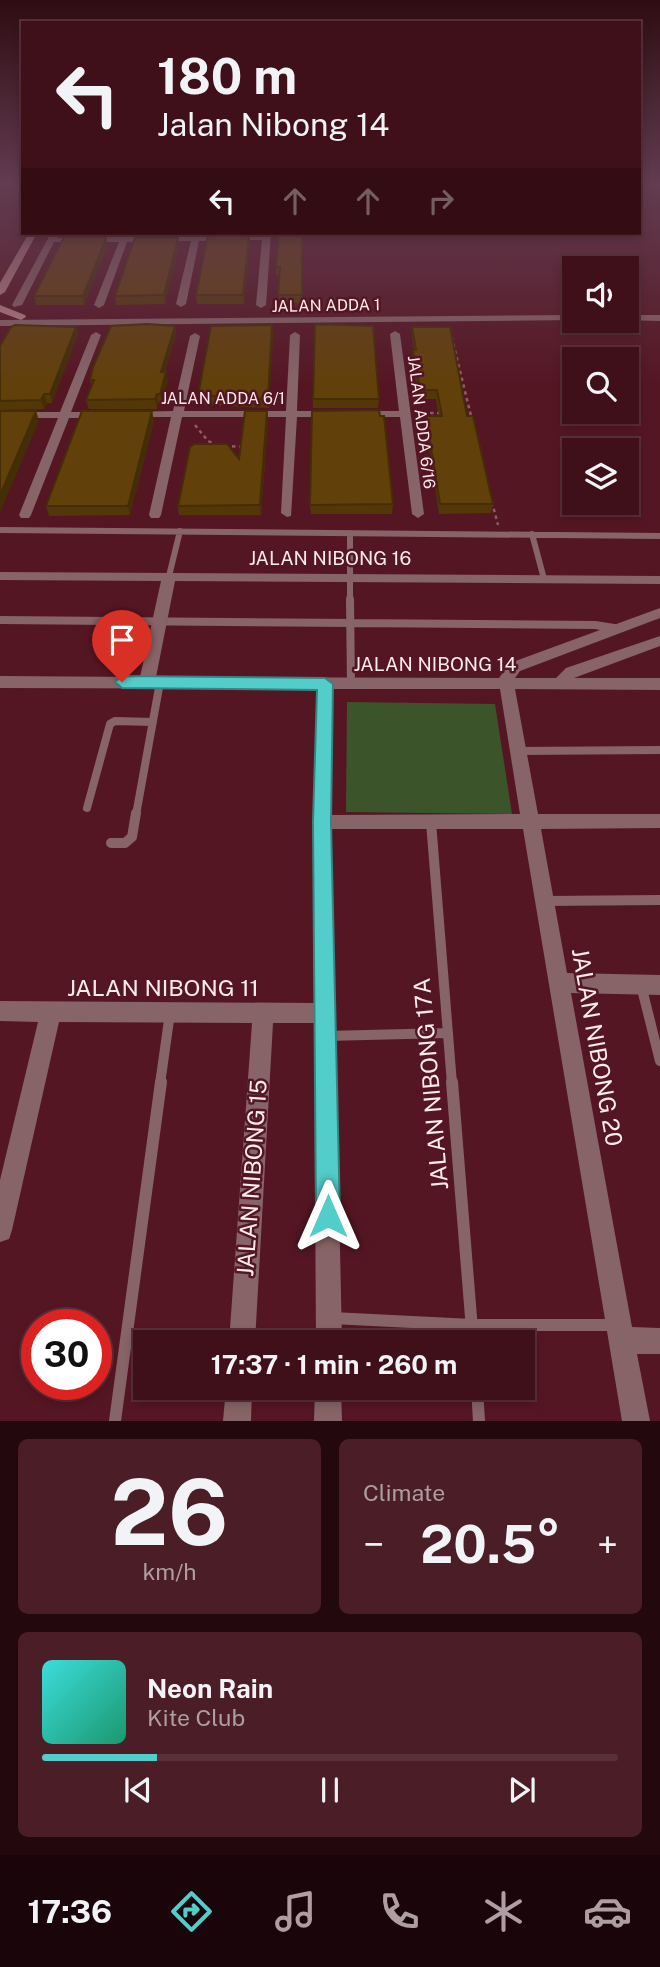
<!DOCTYPE html>
<meta charset="utf-8">
<style>
body{margin:0;font-family:"Public Sans",sans-serif;background:#4b1e27;color:#f1f3f6;height:100vh;display:flex;flex-direction:column;font-size:26px;white-space:nowrap}
*{box-sizing:border-box;margin:0}
p{font-size:23px;color:#ae9da2}
.icon{flex:none;width:38px;height:38px;fill:none;stroke:currentColor;stroke-width:2;stroke-linecap:round;stroke-linejoin:round}
.map{position:relative;height:1421px;overflow:hidden}
.details{display:flex;flex-direction:column;gap:18px;padding:18px;background:#23090e;flex:1}
.details>*{flex:none}
.guide{position:absolute;left:21px;top:21px;width:620px;height:214px;border-radius:0px;box-shadow:0 4px 10px #0003,0 0 0 2px #593039;background:#40101a;color:#f1f3f6;overflow:hidden}
.buttons{position:absolute;left:562px;top:256px;display:grid;gap:14px}
.buttons a{display:grid;place-items:center;width:77px;height:77px;border-radius:0px;background:#40101a;box-shadow:0 4px 10px #0003,0 0 0 2px #593039;font-size:35px}
.speed{position:absolute;left:21px;top:1309px;display:flex;gap:14px;font-size:35px;font-weight:700;text-align:center}
.speed>*{display:grid;place-content:center;width:91px;height:91px;border-radius:50%;background:#40101a;box-shadow:0 4px 10px #0003,0 0 0 2px #593039;line-height:1}
.speed .limit{border:10px solid #d22;background:#fff;color:#111}
.pin{position:absolute;display:grid;place-items:center;width:60px;height:60px;color:#fff;margin:-72px -30px;border-radius:50% 50% 50% 0;rotate:-45deg;box-shadow:0 0 7px #0007}
.pin .icon{rotate:45deg}
.me{position:absolute;width:77px;margin:-38px;rotate:0deg;stroke-linejoin:round;filter:drop-shadow(0 0 5px #0008)}
.turn{display:flex;align-items:center;gap:24px;height:147px;padding:0 21px;font-size:32px}
.turn .icon{width:91px;height:91px;stroke-width:2.5}
.turn b{display:block;font-size:49px;line-height:60px}
.lanes{display:flex;align-items:center;height:66px;padding:0 21px;background:#0003;justify-content:center;gap:35px;direction:ltr}
.lanes .off{opacity:.35}
.big{font-size:52px;font-weight:700;line-height:1.1}
.details .tile{flex:1;display:flex;flex-direction:column;justify-content:center;gap:10px;min-width:0;padding:0 24px;border-radius:10px;background:#4b1e27}
.details .dial{align-items:center;gap:0}
.dial b{font-size:91px;line-height:1}
.song{display:flex;align-items:center;gap:21px}
.cover{width:84px;height:84px;border-radius:10px;background:linear-gradient(135deg,hsl(180 70% 55%),hsl(160 70% 35%))}
.played{height:7px;border-radius:4px;background:linear-gradient(90deg,#53cdca 20%,#593039 20%)}
.keys{display:flex;justify-content:space-around;direction:ltr}
.heat{display:flex;justify-content:space-between;align-items:center;font-size:38px;direction:ltr}
.details .tiles{flex:1;display:grid;gap:18px;grid-template-columns:1fr 1fr}
.tile:last-child{grid-column:span 2}
.trip{position:absolute;left:133px;top:1330px;width:402px;height:70px;border-radius:0px;background:#40101a;box-shadow:0 4px 10px #0003,0 0 0 2px #593039;font-weight:700;line-height:70px;text-align:center}
.tab-bar{display:flex;height:112px;justify-content:space-around;align-items:center;background:#1a060a;color:#ae9da2}
.tab-bar .icon{width:49px;height:49px}
.tab-bar .current{color:#53cdca}
.tab-bar b{font-size:32px;color:#f1f3f6}
.map>svg:first-child{display:block}
.green{fill:#3c542a}
.lines{fill:none;stroke-linecap:round;stroke-linejoin:round}
.path{stroke:#8d5d66;stroke-width:2.5;stroke-dasharray:3.5 3.5;stroke-linecap:butt}
.service-far3{stroke:#876467;stroke-width:6}
.service-far2{stroke:#876467;stroke-width:8}
.service-far1{stroke:#876467;stroke-width:10}
.service{stroke:#876467;stroke-width:12}
.minor{fill:#876467;fill-rule:evenodd}
.tertiary{fill:#876467;fill-rule:evenodd}
.secondary{fill:#b78186;fill-rule:evenodd}
.wall{fill:#543709}
.shaded-wall{fill:#452d07}
.building{fill:#62400a;stroke:#452d07;stroke-width:2}
.route{fill:#53cdca;stroke:#368583;stroke-width:2}
.labels{text-anchor:middle;stroke-width:5;stroke-linejoin:round;paint-order:stroke}
.far-street-label{font-size:16px;fill:#fdeced;stroke:#551623}
.street-label{font-size:19px;fill:#fdeced;stroke:#551623}
.near-street-label{font-size:23px;fill:#fdeced;stroke:#551623}
</style>
<div class="map">
<svg width="660" height="1421" viewBox="0 0 660 1421">
<rect width="100%" height="100%" fill="#551623"/>
<path class="green" d="M347,702L495,704L512,814L346,812Z"/>
<g class="lines">
<path class="path" d="M450,330L472,420
M416,413H444
M195,425L208,441L217,445
M225,446L245,447
M492,502L498,525"/>
<path class="service-far3" d="M0,530L660,536
M350,533V600
M532,534L544,579
M169,576L180,531"/>
<path class="service-far2" d="M350,599L351,684
M0,620L595,625L614,628
M518,751L660,750
M87,808L110,724L115,721L153,722
M136,815L160,682"/>
<path class="service-far1" d="M431,822L452,1084
M111,843H125L132,837L136,813
M545,901L660,900
M641,985L660,1061
M326,1036L448,1033
M160,1084L170,1013"/>
<path class="service" d="M452,1082L473,1342
M332,1318L472,1325H616
M477,1388L479,1421
M115,1421L161,1082"/>
<path class="minor" d="M51,233H59L57,238L121,237L122,233H130L128,237L192,236L193,233H201L200,236H263V233H271L266,305L261,308L256,305L262,240L199,241L186,304L181,307L176,304L191,241L127,242L104,305L99,308L94,305L119,242H54L22,305L14,307L12,305Z
M395,331L400,334L424,514L418,518L412,514L400,417H359L354,414L359,411H399L390,334Z
M96,332L101,335L71,412H103L108,415L103,418H69L31,515L29,518H21L19,515L58,418H0V412H60L91,335Z
M295,332L300,335L297,411H334L339,414L334,417H297L291,516L287,517L281,513L286,417H182L161,515L159,518H151L149,515L171,417H132L127,414L128,412L173,411L190,336L195,333L200,336L184,411H286L290,335Z
M0,572L660,576V584L175,581L156,677L499,678L510,663L660,608V618L520,671L515,678H556L566,668L660,636V646L574,678H660V690L515,689L538,814H660V828L541,829L567,973L660,975V995L571,993L632,1327L660,1328V1354H637L650,1421H622L523,829H331L342,1342H316L314,1023H273L255,1342H229L252,1023L59,1022L12,1230L9,1239L0,1242V1180L38,1022L0,1021V1001L314,1003L313,822L317,689L0,688V676L140,677L161,581L0,580ZM333,689H500L520,814L331,815Z
M226,1388H252L251,1421H223Z
M315,1388H341L342,1421H314Z"/>
<path class="tertiary" d="M574,315V320H577L0,326V320Z
M626,315H660V321L623,320H626Z"/>
<path class="secondary" d="M29,233H37L5,292L0,295V283Z
M0,305L25,315L26,317L21,320L0,312Z"/>
</g>
<path class="wall" d="M70,233H111L110,235Z
M302,233V303L279,304V275H276V267Z
M249,235L250,243L244,304H197L196,295Z
M106,238L108,246L84,305H36L34,296Z
M178,238L179,246L165,304L116,305L115,296Z
M175,326L176,335L165,372L168,381L162,403H158L157,409H89L86,400L92,386L90,380Z
M76,327L78,335L52,403H47L44,409L0,410V346Z
M412,327L467,416L493,504L491,513L439,514L426,425V416H439L436,399H419L412,359L413,350H414L412,336Z
M273,334L269,408L199,405L198,395Z
M313,399H379L378,408H313Z
M267,411L268,421L261,515H179L178,506L239,459Z
M154,421L130,515L49,516L46,506Z
M393,504L392,514H311L310,505Z"/>
<path class="shaded-wall" d="M249,235L250,243L244,304L243,295Z
M106,238L108,246L84,305L83,296Z
M178,238L179,246L165,304L164,295Z
M272,325L273,334L269,408L268,399Z
M175,326L176,335L162,381L161,372Z
M76,327L78,335L52,403L50,394Z
M166,372L168,381L162,403L160,394Z
M44,394L47,403L44,409L41,400Z
M157,394L158,403L157,409L155,399Z
M36,411L39,421L0,513V495Z
M152,411L154,421L130,515L128,506Z
M267,411L268,421L261,515L260,505Z"/>
<path class="building" d="M279,233H302V295H278L280,267H276Z
M208,235H249L243,295H196Z
M64,237H105L106,238L83,296H34Z
M135,238H178L164,295L115,296Z
M147,324L175,326L161,372H166L160,394H157L155,399L86,400L94,380H90L93,367L111,326Z
M315,324L373,326L379,399H313Z
M15,325L76,327L50,394H44L41,400L0,401V346L11,327Z
M272,325L268,399L198,395L211,326Z
M412,327H450L467,416H473L493,504H440L426,416H442L437,390H420L413,350H416Z
M379,410L380,416H384L393,504L310,505L312,411Z
M0,411H36L0,495Z
M82,411H152L128,506H46Z
M245,411H267L260,505L178,506L190,447L194,444H227L239,459Z"/>
<linearGradient id="sky" x2="0" y2="1"><stop stop-color="#2f0c13"/><stop offset="0.48" stop-color="#623c50"/><stop offset="1" stop-color="#623c50" stop-opacity="0"/></linearGradient>
<rect width="660" height="384" fill="url(#sky)"/>
<path class="route" d="M122,676L325,678L333,684L331,822L340,1216L337,1224L328,1228L319,1224L316,1216L313,822L317,690L122,688L115,682Z"/>
<g class="labels">
<g class="far-street-label">
<text transform="translate(326 305) rotate(-1)" y="6">JALAN ADDA 1</text>
<text x="223" y="404">JALAN ADDA 6/1</text>
<text transform="translate(422 422) rotate(83)" y="6">JALAN ADDA 6/16</text>
</g>
<g class="street-label">
<text x="330" y="565">JALAN NIBONG 16</text>
<text x="435" y="671">JALAN NIBONG 14</text>
</g>
<g class="near-street-label">
<text x="163" y="996">JALAN NIBONG 11</text>
<text transform="translate(597 1047) rotate(80)" y="8">JALAN NIBONG 20</text>
<text transform="translate(431 1084) rotate(-95)" y="8">JALAN NIBONG 17A</text>
<text transform="translate(252 1178) rotate(-86)" y="8">JALAN NIBONG 15</text>
</g>
</g>
</svg>
<div class="buttons">
<a><svg class="icon" aria-label="sound" viewBox="0 0 24 24"><path d="M4 9h4l5-4v14l-5-4H4zM17 9q2 3 0 6"/></svg></a>
<a><svg class="icon" aria-label="search" viewBox="0 0 24 24"><circle cx="10" cy="10" r="6"/><path d="M15 15l6 6"/></svg></a>
<a><svg class="icon" aria-label="layers" viewBox="0 0 24 24"><path d="M12 4l9 5-9 5-9-5zM3 14l9 5 9-5"/></svg></a>
</div>
<div class="speed"><div class="limit">30</div></div>
<div class="pin" style="left:122px;top:682px;background:#d93025"><svg class="icon" aria-label="arrive" viewBox="0 0 24 24"><path d="M6 21V4h12l-3 4 3 4H6"/></svg></div>
<svg class="me" style="left:328px;top:1216px" viewBox="-20 -20 40 40"><path d="M0-17L14 15 0 8-14 15z" fill="#53cdca" stroke="#fff" stroke-width="4"/></svg>
<div class="trip">17:37 · 1 min · 260 m</div>
<div class="guide">
<div class="turn"><svg class="icon" aria-label="left" viewBox="0 0 24 24"><path d="M17 20v-9H6M10 6l-5 5 5 5"/></svg><div><b>180 m</b>Jalan Nibong 14</div></div>
<div class="lanes"><svg class="icon" aria-label="left" viewBox="0 0 24 24"><path d="M17 20v-9H6M10 6l-5 5 5 5"/></svg><svg class="icon off" aria-label="ahead" viewBox="0 0 24 24"><path d="M12 20V5M6 11l6-6 6 6"/></svg><svg class="icon off" aria-label="ahead" viewBox="0 0 24 24"><path d="M12 20V5M6 11l6-6 6 6"/></svg><svg class="icon off" aria-label="right" viewBox="0 0 24 24"><path d="M7 20v-9h11M14 6l5 5-5 5"/></svg></div>
</div>
</div>
<section class="details">
<div class="tiles">
<div class="tile dial"><b>26</b><p>km/h</p></div>
<div class="tile"><p>Climate</p>
<div class="heat"><a>−</a><b class="big">20.5°</b><a>+</a></div>
</div>
<div class="tile">
<div class="song"><i class="cover"></i><div><b>Neon Rain</b><p>Kite Club</p></div></div>
<div class="played"></div>
<div class="keys"><svg class="icon" aria-label="previous" viewBox="0 0 24 24"><path d="M18 5L8 12l10 7zM5 5v14"/></svg><svg class="icon" aria-label="pause" viewBox="0 0 24 24"><path d="M8 5v14M16 5v14"/></svg><svg class="icon" aria-label="next" viewBox="0 0 24 24"><path d="M6 5l10 7-10 7zM19 5v14"/></svg></div>
</div>
</div>
</section>
<nav class="tab-bar">
<b>17:36</b>
<svg class="icon current" aria-label="directions" viewBox="0 0 24 24"><path d="M12 3l9 9-9 9-9-9zM9 14v-3h6M13 9l2 2-2 2"/></svg>
<svg class="icon" aria-label="music" viewBox="0 0 24 24"><path d="M9 18V5l10-2v13"/><circle cx="6" cy="18" r="3"/><circle cx="16" cy="16" r="3"/></svg>
<svg class="icon" aria-label="phone" viewBox="0 0 24 24"><path d="M5 4h4l2 5-3 2q2 4 5 5l2-3 5 2v4C11 20 4 13 5 4z"/></svg>
<svg class="icon" aria-label="climate" viewBox="0 0 24 24"><path d="M12 3v18M4 7l16 10M4 17L20 7"/></svg>
<svg class="icon" aria-label="car" viewBox="0 0 24 24"><path d="M5 17H2v-5l4-1 3-4h7l3 4 3 1v5h-3M9 17h6M6 11h13"/><circle cx="7" cy="17" r="2"/><circle cx="17" cy="17" r="2"/></svg>
</nav>
